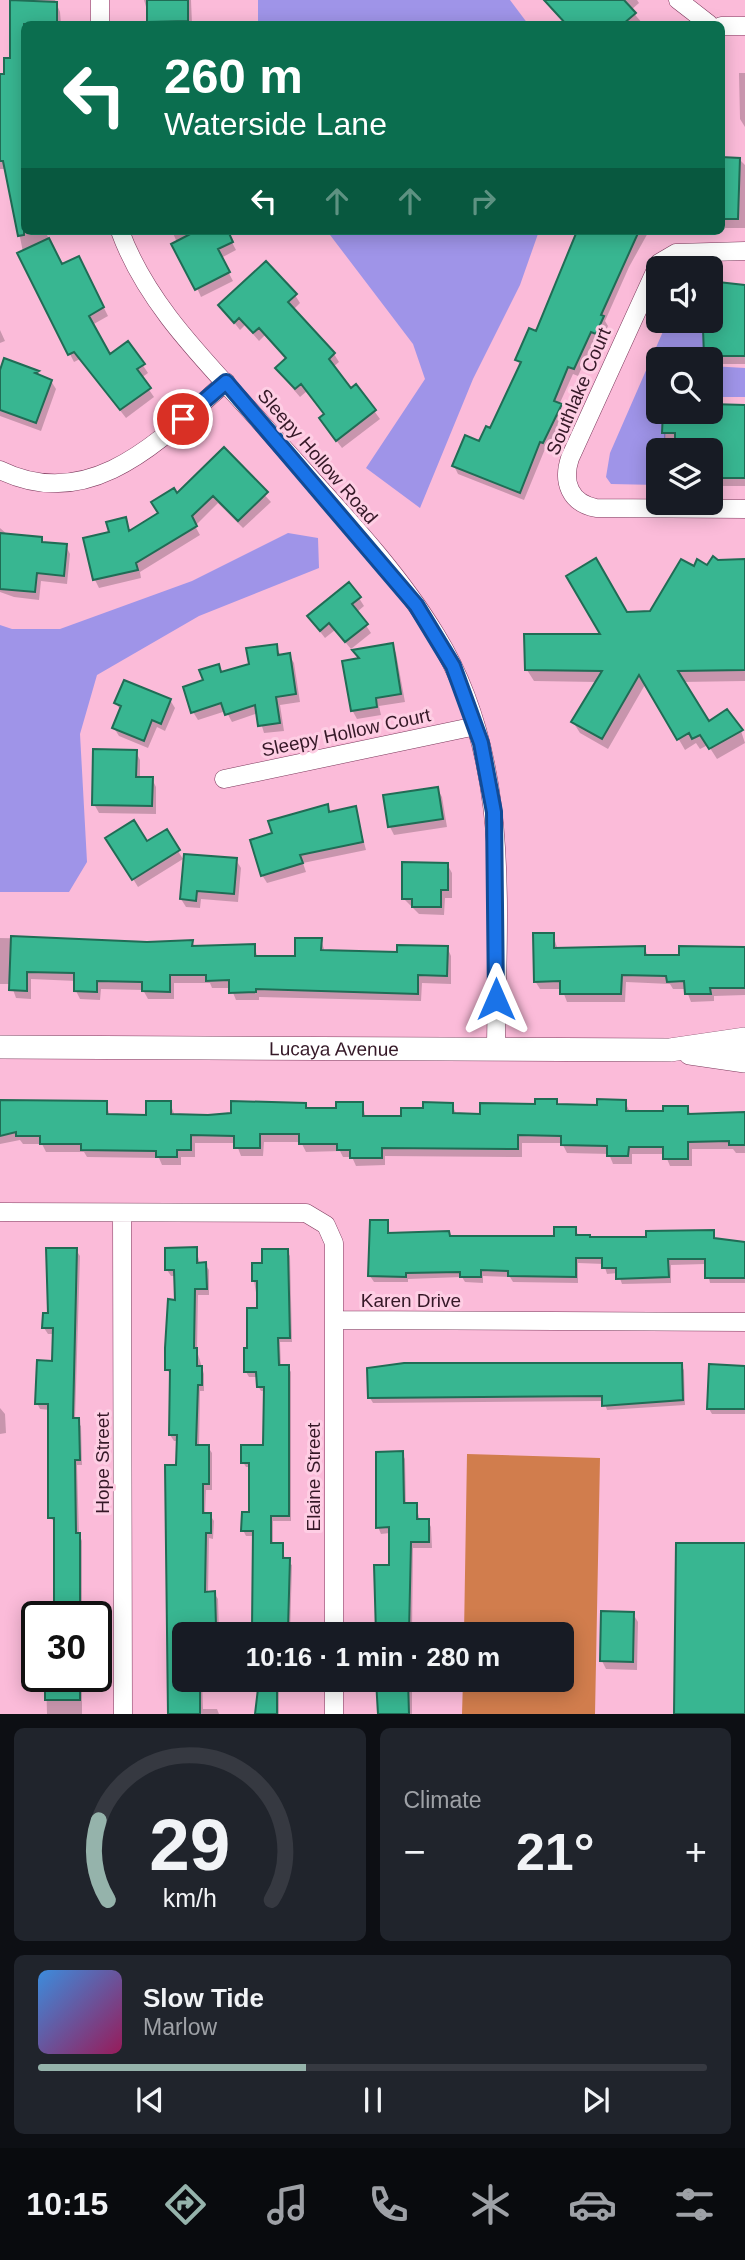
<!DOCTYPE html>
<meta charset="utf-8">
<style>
body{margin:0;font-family:Helvetica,sans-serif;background:#20242c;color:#f1f3f6;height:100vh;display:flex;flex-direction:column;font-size:26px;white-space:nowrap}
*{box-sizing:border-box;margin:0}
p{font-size:23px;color:#9ea1a6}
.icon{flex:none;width:38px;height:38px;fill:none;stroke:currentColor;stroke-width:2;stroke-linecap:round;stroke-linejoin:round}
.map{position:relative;height:1714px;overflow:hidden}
.panel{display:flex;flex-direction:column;gap:14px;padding:14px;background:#0d0f14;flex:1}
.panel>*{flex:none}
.guide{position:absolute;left:21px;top:21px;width:704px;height:214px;border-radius:10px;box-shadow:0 4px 18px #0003;background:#0b6e4f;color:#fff;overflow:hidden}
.fabs{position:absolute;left:646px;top:256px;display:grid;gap:14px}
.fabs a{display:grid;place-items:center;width:77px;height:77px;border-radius:10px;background:#171b24;box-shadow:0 4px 18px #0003;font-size:35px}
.speed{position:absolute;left:21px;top:1601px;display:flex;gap:14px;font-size:35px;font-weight:700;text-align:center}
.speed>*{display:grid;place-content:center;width:91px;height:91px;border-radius:50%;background:#171b24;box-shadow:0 4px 18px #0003;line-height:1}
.speed .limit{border:4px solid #111;border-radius:10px;background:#fff;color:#111}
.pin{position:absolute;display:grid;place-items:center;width:60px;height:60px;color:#fff;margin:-30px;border:4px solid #fff;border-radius:50%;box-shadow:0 2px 7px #0007}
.me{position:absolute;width:77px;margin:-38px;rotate:0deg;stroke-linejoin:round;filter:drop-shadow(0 0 5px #0008)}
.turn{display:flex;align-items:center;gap:24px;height:147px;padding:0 28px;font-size:32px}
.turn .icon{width:91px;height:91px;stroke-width:2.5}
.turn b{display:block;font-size:49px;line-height:60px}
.lanes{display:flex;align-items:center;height:66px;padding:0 28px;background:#0003;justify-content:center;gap:35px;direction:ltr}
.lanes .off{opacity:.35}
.big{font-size:52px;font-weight:800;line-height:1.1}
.panel .widget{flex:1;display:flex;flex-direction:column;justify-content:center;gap:10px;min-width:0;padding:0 24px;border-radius:10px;background:#20242c}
.panel .dial{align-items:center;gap:0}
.dial svg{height:182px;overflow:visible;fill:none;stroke:#363941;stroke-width:7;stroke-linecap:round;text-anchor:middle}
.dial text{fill:#f1f3f6;stroke:none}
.song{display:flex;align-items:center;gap:21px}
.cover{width:84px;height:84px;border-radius:10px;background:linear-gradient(135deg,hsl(210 70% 55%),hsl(330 70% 35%))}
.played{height:7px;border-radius:4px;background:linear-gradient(90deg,#95b3ab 40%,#363941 40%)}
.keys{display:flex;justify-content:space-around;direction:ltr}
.heat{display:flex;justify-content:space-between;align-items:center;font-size:38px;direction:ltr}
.panel .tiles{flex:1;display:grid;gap:14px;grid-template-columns:1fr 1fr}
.widget:last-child{grid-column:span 2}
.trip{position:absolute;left:172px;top:1622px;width:402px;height:70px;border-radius:10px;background:#171b24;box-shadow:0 4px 18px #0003;font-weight:800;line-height:70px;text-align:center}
.menu{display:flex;height:112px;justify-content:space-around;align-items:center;background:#090b0e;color:#9ea1a6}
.menu .icon{width:49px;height:49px}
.menu .on{color:#95b3ab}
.menu b{font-size:32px;color:#f1f3f6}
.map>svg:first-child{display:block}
.forest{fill:#d17d4d}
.water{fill:#9f94e8}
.shadow{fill:#0003}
.building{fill:#38b691;stroke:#206c55;stroke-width:2}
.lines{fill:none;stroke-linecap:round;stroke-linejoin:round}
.minor-casing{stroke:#7c395c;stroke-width:19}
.tertiary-casing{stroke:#7c395c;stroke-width:24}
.minor{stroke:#fff;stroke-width:18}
.tertiary{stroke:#fff;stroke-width:23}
.route-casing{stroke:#114b97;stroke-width:18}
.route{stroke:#1a73e8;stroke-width:12}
.labels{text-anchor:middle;stroke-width:6;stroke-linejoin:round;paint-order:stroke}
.street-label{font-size:19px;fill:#351827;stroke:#fecee4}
</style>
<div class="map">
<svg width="745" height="1714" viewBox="0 0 745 1714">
<rect width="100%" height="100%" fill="#fbbbd9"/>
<path class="forest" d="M467,1454L600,1458L595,1714H462L463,1680H562V1634H464Z"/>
<path class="water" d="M258,0H510L528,24H258Z
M327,231H539L520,285L473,379L420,508L366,468L425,379L413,344Z
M668,320H706V359H658V411H666L665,450H658V485L611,484L606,477L610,453Z
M710,366L745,368V397H711Z
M288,533L318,538L319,568L199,616L97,675L80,734L87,862L69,892H0V625L12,629H60L192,581Z"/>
<path class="shadow" d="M13,0H55L60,12L61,24H24V231H53L46,233L62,266H83L108,316L92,325L109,356L128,343L148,373L141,378L154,397L126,418L80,359L74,362L19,254L23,252L6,169H0V76H5L12,60Z
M144,0H191L192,24H151Z
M543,0H637L639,3L631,10L643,24H565Z
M739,73H745V127L740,119Z
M721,159H739L745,165V228H725L721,220Z
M172,231H226L236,250L221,258L233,281L201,297Z
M579,231H649L629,267L605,321L608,326L601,341L595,339L578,376L573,374L559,405L565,414L548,450L545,449L524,500L458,474L454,466L491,430L521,366L517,360L536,333Z
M745,286V364H710V359L705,356L704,320H710Z
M295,295L300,303L293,310L334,354L339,362L333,367L350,390L356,386L380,419L342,448L326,427V415L307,391L300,397L282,376L277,368L287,360L265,335L259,341L245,325L240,330L220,305Z
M0,330L5,341L0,343Z
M5,360L38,372L41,377L51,381L56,389L41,431L0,416V375Z
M745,407V486H710V450H664V411Z
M224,450L271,502L243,528L218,503L195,526L200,535L140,572L141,578L99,588L95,580L111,533L125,519L130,532L157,516Z
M0,528L8,535L41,538L44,544L66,546L70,554L67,584L41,581L39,600L14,597L0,592Z
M718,561H745V681L682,682L708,724L727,711L741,731L745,743L717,759L708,745L700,749L696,743L685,750L646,683L608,749L580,733L573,722L597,682L534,681L527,670L603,636L626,614L651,613L695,568H708Z
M359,598L364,606L357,612L371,633L351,649L335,630L325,638L314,624Z
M392,645L396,653L405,702L379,706L381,715L357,719L352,710L360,660L355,652Z
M276,646L281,656L289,655L294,663L300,702L280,705L284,731L264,733L258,713L232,722L226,711L198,720L193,712L205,682L218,666L222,674L251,665Z
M170,700L175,708L165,731L157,727L148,748L119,736L114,728L121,711L116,703Z
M136,752L140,760V779H152L156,787V814L99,813L94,804Z
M437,788L442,797L447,827L394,835L390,827Z
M327,806L331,813L355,808L366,850L303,863L306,872L267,883L262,875L274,835Z
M166,832L183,859L138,887L108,838L146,844Z
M236,860L241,868L238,902L201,899L200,908L186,907L181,899Z
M447,864L452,873V898H445L444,915L419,914L403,898Z
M553,935L558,950L644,948L649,957L745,948V995L714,996V1001L691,1002L686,989H673L670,984L626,982L625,1002H567L562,989H540L535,981Z
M0,938L192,942L195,947L254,946L258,958H297L321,940L325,952L399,953L447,947L451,956V984L422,983L421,1001L259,997V1000H236L231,988H212L210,983H174V999H148L143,990L101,989L100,1000L80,999L76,991V981L31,979V999L16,998L11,984H0Z
M556,1101L559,1106L599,1107L625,1102L630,1112H665L687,1108L692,1116L745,1114V1153H736L733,1149H692V1166H670L665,1154H632V1164H613L609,1154L567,1153L562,1143H522V1157L385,1156V1165L356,1166L352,1157H343L340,1151L306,1152L301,1142H264L263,1156H241L236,1143H195V1157H181V1165H162L159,1158L87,1157L84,1152H46L42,1144H23L20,1140L0,1144V1102L106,1103L110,1116L148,1117L170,1103L175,1116L208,1117L305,1104L308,1110H338L362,1103L366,1118H403L452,1105L457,1115L482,1116Z
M387,1222L390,1235L448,1233L451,1238H556L575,1229L579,1236L591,1239L648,1238L713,1232L716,1240L745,1244V1283H710L706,1264L671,1265V1283L622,1284L618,1273L607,1274L604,1264L578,1263V1283L513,1282L510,1277L483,1276V1283L465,1282L462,1277L408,1279V1282H374L370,1276Z
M196,1249L200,1264H205L209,1270V1295H198L197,1351L204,1374V1391H200L199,1447H208L212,1453V1490H206L205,1515H210L214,1521L213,1539L209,1538L208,1593H214L218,1599L219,1632L184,1634V1680H202L203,1709H217L219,1714H170L178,1441H174L170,1435L171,1376L167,1369L177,1302L176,1276H171L167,1270Z
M76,1250L80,1256L75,1420L81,1426L82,1465H77L79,1534L82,1541V1617H47V1608H56V1523L49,1517L50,1410L40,1409L37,1403L54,1362L55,1334H48L44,1328Z
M287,1251L290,1256L292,1342H280L281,1367H288L291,1372V1521H273V1545H282L285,1560L292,1565L290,1634H254L255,1536H246L243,1530L250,1514L251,1467H246L243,1462L265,1447L266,1391H261L258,1386V1377H249L246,1372L259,1310L254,1281L264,1264Z
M681,1365L684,1370L685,1405L607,1410L604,1401L373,1403L370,1398Z
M745,1367V1414H712L709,1409Z
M0,1408L5,1414L6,1433L0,1434Z
M402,1453L405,1459L406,1505H416L420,1521H428L431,1527L432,1548H413L412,1634H378L376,1567H391L390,1533L381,1534L378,1527Z
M633,1614L638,1622L637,1670L606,1669L602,1661Z
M46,1676H82V1714H47Z
M260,1680H291L292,1685H279V1714H289H258Z
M377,1680H412V1714H378Z"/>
<path class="building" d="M10,0L57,2V24H24V235L18,236L3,161H0V74H4V58H10Z
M147,0H188V21L147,22Z
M544,0H624L636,13L623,24H566Z
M721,157L740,158L738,219H721Z
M196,231H228L233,242L218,249L230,272L195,290L171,244Z
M577,231H639L601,315L604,316L596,334L591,332L574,369L568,367L554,401L562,404L543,443L540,442L520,493L452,466L465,435L479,441L486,426L490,428L521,362L515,360L529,328L536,331Z
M49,238L62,264L79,256L104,307L89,316L110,354L128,341L145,364L137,369L151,388L120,410L74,352L68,355L17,253Z
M266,261L297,294L288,302L335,353L329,359L351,388L356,384L376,410L336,441L319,418L324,414L301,384L295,389L275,368L286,358L259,328L253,333L239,318L234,323L218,305Z
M718,282L745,285V356H704L703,329H710V285Z
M4,358L39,371L35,373L52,380L36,423L0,410V370Z
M710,404L745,405V478H710V450H675V433H662L663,411H710Z
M224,447L268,492L238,521L213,496L192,516L197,526L136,563L138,570L93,580L83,538L109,532L106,522L126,517L129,531L158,513L151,502L174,488L177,493Z
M0,533L42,537V542L67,544L64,576L37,573L35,592L0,589Z
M713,556L718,560L745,559V670L678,671L709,721L727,709L743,730L709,749L700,735L692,739L689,733L677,740L639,675L602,739L571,722L602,671L525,670L524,634H600L566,576L596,558L627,612L650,611L681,559L694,566L697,559L707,565Z
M349,582L361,597L352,604L368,624L345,642L329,623L320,631L307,616Z
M393,643L401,694L376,698L377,707L351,711L342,661L359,658L352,650Z
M277,644L278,655L290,653L296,694L276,697L280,723L258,726L255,705L225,715L221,703L191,713L183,687L203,680L199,670L219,664L221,672L249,664L246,648Z
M124,680L171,699L161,724L152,720L144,741L112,728L121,706L114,703Z
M93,749L137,750L136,777H153L152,806L92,805Z
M438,787L443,819L388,827L383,795Z
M328,804L329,812L356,806L363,842L300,855L303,863L261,876L250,840L272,833L268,821Z
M134,820L147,841L167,829L180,850L132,880L105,838Z
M184,854L237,858L234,894L197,891L196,901L180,899Z
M402,862L448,863V890H441V907H412V899H402Z
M533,933H554V948L645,946V955H679V946L745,947V988H710L711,994H685L684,981L667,982L666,976L622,975L621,994H560V981L534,982Z
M11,936L147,942L193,940L192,946L255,944V956H295V938H322L321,950L397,952V945L448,946L447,976L418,975V994L256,989V992L229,993V980L206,981V975H170V992L142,991V982L97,981V992L74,991V973L27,972V991L9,990Z
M535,1099H557V1104L597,1105V1099L626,1100V1111H663V1106H688V1114L745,1112V1145H729V1141L688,1142V1159H663V1147H629L628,1156H607V1146L561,1145V1136L518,1135V1149L382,1148V1158H350V1150H337V1144H299V1134H260V1148H234V1136L191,1135V1150H177V1157H156V1151L81,1150V1144H40V1136H16V1132L0,1136V1100L107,1101V1114L146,1115V1101H171V1114L208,1115L231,1113V1101L306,1103V1108H336V1102H363V1116H401V1108H423V1102L453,1103V1113L480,1114V1103L535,1104Z
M370,1220H388V1233L449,1231L450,1236H554V1227H576V1235H590V1237H646V1231L714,1230V1238L745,1242V1278H705V1259H668L669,1277L616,1279V1268H602V1258H576V1277L508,1276V1271L481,1270V1277H460V1272L406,1273V1277L368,1276Z
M197,1247V1263L206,1262L207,1289H195L194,1348H197V1366H202V1385H198L196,1445H209V1484H203V1513H211V1533H206L205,1592L215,1591L216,1626L184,1627V1680H200V1714H168L165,1465H176L177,1435H169L170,1370H165V1348L168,1299L175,1300L174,1270H165V1248Z
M46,1248H77L73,1418H79L80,1460H75L76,1533H80V1617H54V1518H48V1404H35L37,1360L52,1361L53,1328H42L43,1313H48Z
M262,1249H288L290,1338H278L279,1365H289V1516H271V1543H283V1558H290L288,1629H252L253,1531H241L242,1512H249V1463H241V1445H263L264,1387H257L256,1372H244V1348H247V1308H257V1281H252V1263H262Z
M404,1363H682L683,1400L602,1406V1396L368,1398L367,1368Z
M709,1364L745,1366V1409H707Z
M403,1451L404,1503H417V1519H429V1542H411L409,1634H376L374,1565H389V1527L376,1528V1452Z
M676,1543H745V1714H674Z
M601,1611L634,1612L633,1662L600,1661Z
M45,1676H80V1700H45Z
M259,1680H277V1714H255Z
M376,1680H408L409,1714H378Z"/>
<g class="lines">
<g class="minor-casing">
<path id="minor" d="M100,0V24
M678,0L709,24
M721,26H745
M120,231C148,308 211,366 264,426C322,493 390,559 436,635C513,760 497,909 496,1049
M745,251L676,253L659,263L570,458C562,482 570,503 596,508L745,509
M0,470C92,515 163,437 226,382
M224,779L476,726
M0,1212L306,1213L326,1225L334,1243V1634
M122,1213L123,1714
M334,1320L745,1322
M334,1714V1680"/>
</g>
<g class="tertiary-casing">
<g id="tertiary">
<path id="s1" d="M0,1047L670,1050L745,1039"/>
<path d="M690,1053L745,1061"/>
</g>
</g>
<use href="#minor" class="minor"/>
<use href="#tertiary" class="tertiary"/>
</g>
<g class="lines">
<g class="route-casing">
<path id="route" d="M183,419L226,382L416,605L453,666L481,743L494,812L496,999"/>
</g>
<use href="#route" class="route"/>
</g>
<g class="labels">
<g class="street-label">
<text transform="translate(578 391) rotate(-67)" y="7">Southlake Court</text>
<text transform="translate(318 456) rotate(49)" y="7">Sleepy Hollow Road</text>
<text transform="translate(346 732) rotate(-12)" y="7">Sleepy Hollow Court</text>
<text dy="7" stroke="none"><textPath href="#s1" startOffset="334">Lucaya Avenue</textPath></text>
<text x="411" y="1307">Karen Drive</text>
<text transform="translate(102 1463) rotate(-90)" y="7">Hope Street</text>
<text transform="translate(313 1477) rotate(-90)" y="7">Elaine Street</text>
</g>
</g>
</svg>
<div class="fabs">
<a><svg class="icon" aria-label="sound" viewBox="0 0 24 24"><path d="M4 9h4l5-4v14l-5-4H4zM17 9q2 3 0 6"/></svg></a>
<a><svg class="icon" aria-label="search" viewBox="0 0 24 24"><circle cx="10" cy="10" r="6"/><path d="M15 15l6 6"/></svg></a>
<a><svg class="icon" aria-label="layers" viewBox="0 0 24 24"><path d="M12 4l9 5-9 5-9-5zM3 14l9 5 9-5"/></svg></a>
</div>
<div class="speed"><div class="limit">30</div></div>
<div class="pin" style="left:183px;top:419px;background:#d93025"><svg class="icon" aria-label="arrive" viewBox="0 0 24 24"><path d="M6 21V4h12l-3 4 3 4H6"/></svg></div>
<svg class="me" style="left:496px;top:999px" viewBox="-20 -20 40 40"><path d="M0-17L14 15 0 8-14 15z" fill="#1a73e8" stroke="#fff" stroke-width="4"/></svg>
<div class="trip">10:16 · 1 min · 280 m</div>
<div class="guide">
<div class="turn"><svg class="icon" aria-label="left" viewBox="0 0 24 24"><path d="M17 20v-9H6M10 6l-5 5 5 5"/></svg><div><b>260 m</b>Waterside Lane</div></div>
<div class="lanes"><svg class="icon" aria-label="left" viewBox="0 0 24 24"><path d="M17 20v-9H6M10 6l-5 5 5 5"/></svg><svg class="icon off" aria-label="ahead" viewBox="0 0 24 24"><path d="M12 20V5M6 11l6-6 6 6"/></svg><svg class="icon off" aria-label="ahead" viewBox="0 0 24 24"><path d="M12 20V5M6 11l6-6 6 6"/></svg><svg class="icon off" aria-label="right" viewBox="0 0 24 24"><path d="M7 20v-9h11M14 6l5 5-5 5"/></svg></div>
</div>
</div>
<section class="panel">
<div class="tiles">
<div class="widget dial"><svg viewBox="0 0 100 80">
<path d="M14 69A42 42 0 1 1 86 69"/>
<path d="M14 69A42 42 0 0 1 10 34" stroke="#95b3ab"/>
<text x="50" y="56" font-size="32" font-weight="700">29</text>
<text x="50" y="72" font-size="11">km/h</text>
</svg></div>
<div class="widget"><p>Climate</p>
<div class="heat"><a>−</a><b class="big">21°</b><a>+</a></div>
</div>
<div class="widget">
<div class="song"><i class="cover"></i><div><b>Slow Tide</b><p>Marlow</p></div></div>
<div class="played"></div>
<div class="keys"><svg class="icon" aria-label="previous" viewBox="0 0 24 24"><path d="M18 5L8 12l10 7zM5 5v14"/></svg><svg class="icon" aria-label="pause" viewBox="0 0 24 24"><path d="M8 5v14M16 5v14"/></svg><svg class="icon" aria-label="next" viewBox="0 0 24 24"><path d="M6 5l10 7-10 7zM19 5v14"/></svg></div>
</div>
</div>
</section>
<nav class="menu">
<b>10:15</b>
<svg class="icon on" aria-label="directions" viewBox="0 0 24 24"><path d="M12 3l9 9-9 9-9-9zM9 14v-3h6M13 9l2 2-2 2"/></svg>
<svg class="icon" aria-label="music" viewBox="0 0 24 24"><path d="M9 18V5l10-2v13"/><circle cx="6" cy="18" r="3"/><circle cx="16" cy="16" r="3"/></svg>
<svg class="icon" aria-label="phone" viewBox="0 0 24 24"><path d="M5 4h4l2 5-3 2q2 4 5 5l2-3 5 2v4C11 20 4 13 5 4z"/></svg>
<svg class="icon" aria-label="climate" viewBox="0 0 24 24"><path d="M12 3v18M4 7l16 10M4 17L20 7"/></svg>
<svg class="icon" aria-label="car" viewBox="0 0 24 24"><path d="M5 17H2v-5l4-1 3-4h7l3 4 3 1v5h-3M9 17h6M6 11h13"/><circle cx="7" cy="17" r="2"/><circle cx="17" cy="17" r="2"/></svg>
<svg class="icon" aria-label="filters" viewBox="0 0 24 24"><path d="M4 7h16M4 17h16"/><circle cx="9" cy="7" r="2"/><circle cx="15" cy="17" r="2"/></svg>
</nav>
